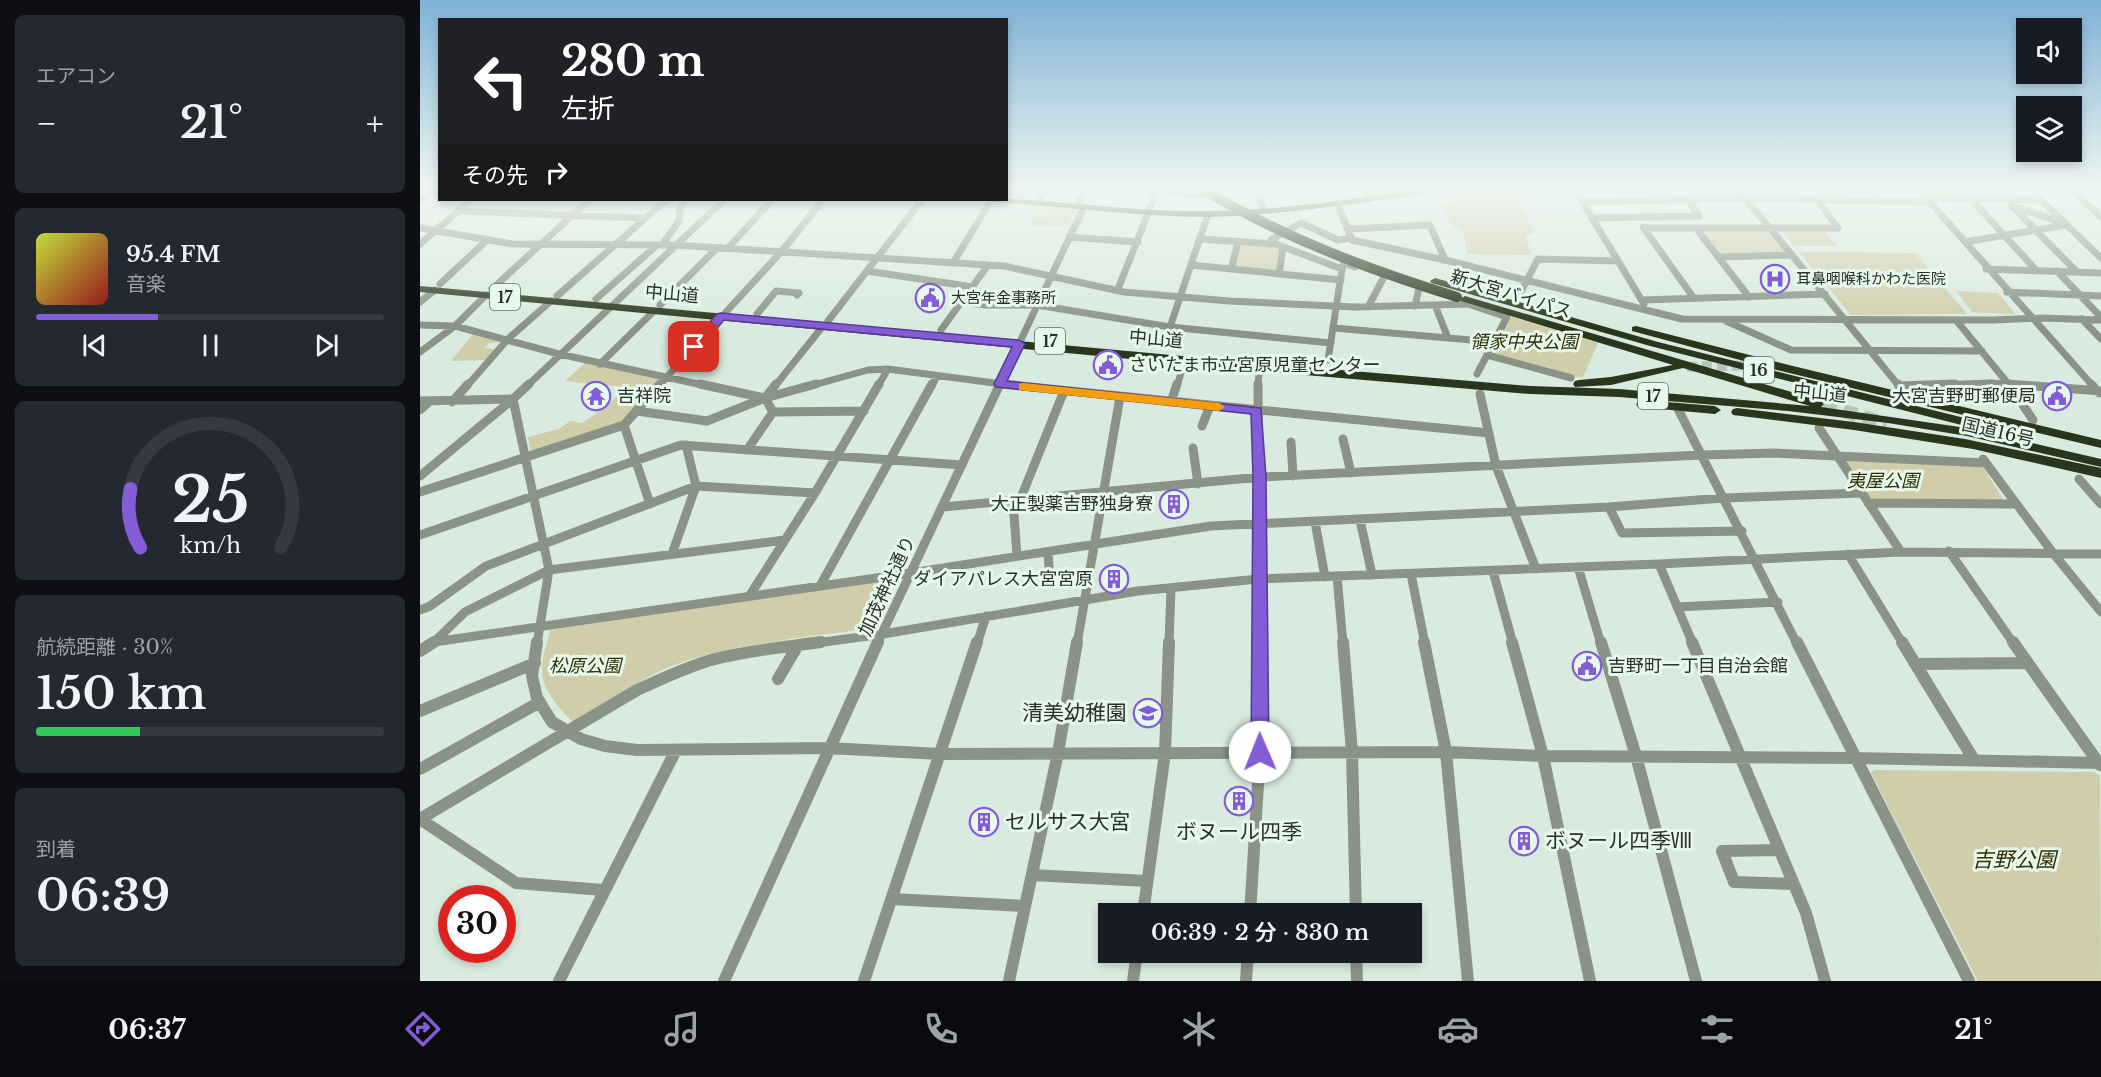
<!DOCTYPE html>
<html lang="ja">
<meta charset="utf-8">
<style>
body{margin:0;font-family:"Libre Baskerville","Noto Sans JP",serif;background:#242831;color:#f1f3f6;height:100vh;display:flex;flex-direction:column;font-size:22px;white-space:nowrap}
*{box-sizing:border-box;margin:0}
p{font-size:20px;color:#9ea1a6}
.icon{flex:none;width:33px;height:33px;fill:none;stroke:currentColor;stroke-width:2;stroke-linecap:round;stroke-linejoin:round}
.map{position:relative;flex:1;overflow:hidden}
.panel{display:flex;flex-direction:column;gap:15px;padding:15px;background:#0d0f14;width:420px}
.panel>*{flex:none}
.top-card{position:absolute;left:18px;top:18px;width:570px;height:183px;border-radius:0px;box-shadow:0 3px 9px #0003;background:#202124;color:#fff;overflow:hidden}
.buttons{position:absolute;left:1596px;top:18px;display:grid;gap:12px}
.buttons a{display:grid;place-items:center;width:66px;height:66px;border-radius:0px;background:#171b24;box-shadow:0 3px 9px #0003;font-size:30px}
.speed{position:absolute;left:18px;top:885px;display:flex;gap:12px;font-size:30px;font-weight:700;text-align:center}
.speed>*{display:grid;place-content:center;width:78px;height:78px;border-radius:50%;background:#171b24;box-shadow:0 3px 9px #0003;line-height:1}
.speed .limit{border:9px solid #d22;background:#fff;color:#111}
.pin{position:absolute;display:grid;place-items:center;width:51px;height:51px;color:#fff;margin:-26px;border-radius:12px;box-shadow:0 3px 9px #0006}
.me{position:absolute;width:66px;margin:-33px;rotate:359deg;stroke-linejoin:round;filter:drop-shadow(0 0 4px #0008)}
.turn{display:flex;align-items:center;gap:21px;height:126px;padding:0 24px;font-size:27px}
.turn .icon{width:78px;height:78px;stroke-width:2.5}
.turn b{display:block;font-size:42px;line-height:51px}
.then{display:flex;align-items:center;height:57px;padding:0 24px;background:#0003;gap:12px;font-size:22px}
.big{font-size:45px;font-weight:600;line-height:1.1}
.panel .widget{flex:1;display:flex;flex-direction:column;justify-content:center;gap:9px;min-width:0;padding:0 21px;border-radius:9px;background:#242831}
.panel .dial{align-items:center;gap:0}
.dial svg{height:156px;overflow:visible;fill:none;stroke:#363941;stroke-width:7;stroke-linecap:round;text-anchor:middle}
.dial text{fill:#f1f3f6;stroke:none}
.song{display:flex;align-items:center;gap:18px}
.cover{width:72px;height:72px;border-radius:9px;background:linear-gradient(135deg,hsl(70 70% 55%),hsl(0 70% 35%))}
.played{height:6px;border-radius:3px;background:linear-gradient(90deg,#835cd7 35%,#363941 35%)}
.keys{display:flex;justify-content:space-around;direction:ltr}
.heat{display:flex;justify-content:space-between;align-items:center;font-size:33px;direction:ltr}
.charge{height:9px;border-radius:4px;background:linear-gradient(90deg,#34c759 30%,#363941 0)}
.trip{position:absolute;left:678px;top:903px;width:324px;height:60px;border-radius:0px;background:#171b24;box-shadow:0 3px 9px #0003;font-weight:600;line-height:60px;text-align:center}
.dock{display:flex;height:96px;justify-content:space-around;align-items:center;background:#090b0e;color:#9ea1a6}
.dock .icon{width:42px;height:42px}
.dock .current{color:#835cd7}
.dock b{font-size:27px;color:#f1f3f6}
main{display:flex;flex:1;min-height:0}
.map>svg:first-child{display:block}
.green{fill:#d0ceaa}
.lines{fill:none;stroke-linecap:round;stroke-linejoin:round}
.highway-tunnel-far1{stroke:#b6c6bc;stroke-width:10;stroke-dasharray:10 5;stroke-linecap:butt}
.highway-tunnel{stroke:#b6c6bc;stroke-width:14;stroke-dasharray:14 7;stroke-linecap:butt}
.minor-far2{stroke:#8a9385;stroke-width:7}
.minor-far1{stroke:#8a9385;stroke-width:9}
.minor{stroke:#8a9385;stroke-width:12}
.major{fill:#414f37;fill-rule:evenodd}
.highway{fill:#28371c;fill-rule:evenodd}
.highway-bridge{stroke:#28371c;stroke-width:10}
.route{fill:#835cd7;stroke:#553c8c;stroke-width:1.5}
.slow{fill:#f59e0b}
.labels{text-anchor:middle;stroke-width:6;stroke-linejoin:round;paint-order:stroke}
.far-poi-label{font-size:15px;fill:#2a302c;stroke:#e7f8ed;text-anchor:start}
.shield{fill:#e7f8ed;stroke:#636c66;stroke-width:1.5}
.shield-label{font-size:16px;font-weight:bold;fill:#2a302c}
.street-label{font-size:18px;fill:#2a302c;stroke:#e7f8ed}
.park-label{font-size:18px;font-style:italic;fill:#322e00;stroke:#e7f8ed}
.poi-label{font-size:18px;fill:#2a302c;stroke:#e7f8ed;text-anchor:start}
.near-poi-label{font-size:21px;fill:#2a302c;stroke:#e7f8ed;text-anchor:start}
.near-park-label{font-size:21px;font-style:italic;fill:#322e00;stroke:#e7f8ed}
</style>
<main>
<section class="panel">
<div class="widget"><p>エアコン</p>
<div class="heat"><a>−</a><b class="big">21°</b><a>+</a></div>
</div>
<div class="widget">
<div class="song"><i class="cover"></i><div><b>95.4 FM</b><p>音楽</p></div></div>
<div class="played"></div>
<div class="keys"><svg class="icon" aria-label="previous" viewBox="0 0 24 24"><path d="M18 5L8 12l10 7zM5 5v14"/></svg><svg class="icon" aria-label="pause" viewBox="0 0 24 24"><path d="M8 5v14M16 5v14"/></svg><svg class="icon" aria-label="next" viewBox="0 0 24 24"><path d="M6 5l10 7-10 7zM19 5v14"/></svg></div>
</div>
<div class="widget dial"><svg viewBox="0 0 100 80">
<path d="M14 69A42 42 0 1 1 86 69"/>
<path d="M14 69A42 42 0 0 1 9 39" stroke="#835cd7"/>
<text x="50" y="56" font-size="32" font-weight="700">25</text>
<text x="50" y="72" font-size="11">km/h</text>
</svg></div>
<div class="widget"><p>航続距離 · 30%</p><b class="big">150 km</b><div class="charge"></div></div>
<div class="widget"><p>到着</p><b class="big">06:39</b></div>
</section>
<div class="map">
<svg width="1681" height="981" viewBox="0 0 1681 981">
<rect width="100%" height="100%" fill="#d9ebe0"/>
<path class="green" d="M1067,189C1104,193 1101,203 1114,234L1105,235L1112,255L1048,254L1042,229L1033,226L1022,205L1036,202L1030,192Z
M625,206L656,208L647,225H610L615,216L625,218L630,213L623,209Z
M1281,230H1348L1367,253L1299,255Z
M1363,231L1405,232L1417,246H1374Z
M822,244L859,248L856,271L814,266L820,245Z
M1379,252L1495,253L1547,314L1431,315Z
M1536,291L1578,293L1595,314L1552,312Z
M1092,316L1178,343L1163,377H1154L1074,355L1073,353Z
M54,333L81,342L69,343L64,348L75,349L65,360L31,361Z
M166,362L240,379V381L203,423L111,454L108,437L139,429L150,421L162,423L188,405L205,387L145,381Z
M1427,459L1563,467L1583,499L1582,501H1455L1449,498L1425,461Z
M476,578L451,628C386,638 300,644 240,671C210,686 181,704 153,722C139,708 121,689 122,668C122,656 128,642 130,630Z
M1454,770L1673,772L1680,776L1681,981H1558L1451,773Z"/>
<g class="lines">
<path class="highway-tunnel-far1" d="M1267,367L1343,365"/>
<path class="highway-tunnel" d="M1403,405L1467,424"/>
<path class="minor-far2" d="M838,188L843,210
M943,188L949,199
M1154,188L1224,304
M1317,188L1479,386
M1404,188L1413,200
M1448,188L1459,201
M1650,188L1681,217
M1659,188L1681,191
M737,190L783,195
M1501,192L1673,386
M1511,197L1621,200L1681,258
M1549,197L1617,271
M0,199L18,188
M598,201L604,188
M620,202L625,192
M1162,202L1325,198L1503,202
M917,203L932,240L1025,260L1262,319L1573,320L1622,318L1681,320
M656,206L666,188
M1592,206L1657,272
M1594,207L1641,222
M37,211L225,218
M1172,218L1279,216L1268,199
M1223,227L1273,297
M0,228L92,244L255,245L584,266L704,292L809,301L934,307L1048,304
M1224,228H1418L1397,200
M1276,228L1329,297
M928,229L1010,225L1025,260
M649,237L718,242
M780,239L856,244L922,269L908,360
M1550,241L1646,225
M0,244L51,200
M850,244L851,240L881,223L918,240L931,238
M242,245L259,221L260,208L266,200
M308,248L352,200
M1298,257L1372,255
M533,263L571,200
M771,265L921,280
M811,269L818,242
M922,269L924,263L935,267
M1566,269L1681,273
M447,271L553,287
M1637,271L1681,317
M859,274L863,247
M20,284L66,241
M72,289L169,200
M698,289L738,188
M1587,292L1681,296
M137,296L246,200
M1098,297L1118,259L1198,261
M176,299L237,245
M1222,300L1405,294
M0,302L15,290
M542,302L566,305H617L750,327L911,343
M1045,303L1087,317L1057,374
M240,305L297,248
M1015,305L1028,338
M995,306L999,288
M948,307L964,277
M306,312L361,252L403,200
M337,314L356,291L379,293L377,295
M1662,319L1681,339
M1536,320L1590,386
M408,321L502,200
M1306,321L1371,350L1562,351
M0,325L35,326L139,354L287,386
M914,328L1074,342
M521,330L568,265
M744,345L788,214
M0,352L35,326L66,295
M1067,355L1151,378
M180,364L234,311
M47,386L88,339L131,301
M107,386L304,200
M239,386L301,316
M355,386L403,326
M390,386L448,370L468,369L597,386
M458,386L468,369
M512,386L517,376
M579,386L664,207
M757,386L761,373
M838,386L839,374
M1489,386L1571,383L1608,386"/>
<path class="minor-far1" d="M109,384L93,399L129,570L117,644
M280,384L345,398L353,412L327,450
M582,384L1069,433
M838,384L840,644
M1478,384L1479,386L1535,384
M1587,384L1681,391
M1589,384L1613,420
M1671,384L1679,393
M1060,394L1076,466L1116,569
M345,398L356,384
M0,401L93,399L0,476
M32,402L48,384
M751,402L757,384
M1257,407L1377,644
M0,410L9,402
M217,411L287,421L345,398L396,384
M353,412L444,411
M782,426L790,406
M1399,428L1481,552
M923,439L931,473
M871,442L873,476
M773,448L778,484
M1563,459L1633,553L1681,612
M1659,479L1681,504
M0,492L204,425
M600,500L644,391
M593,501L597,556
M1448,503L1596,504
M230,504L204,425L240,384
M523,507L840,477L1281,455L1355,453L1566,463
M1189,507L1202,533L1322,531
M940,520L952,575
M895,522L905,577
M0,535L261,445L542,465
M1529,551L1594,644
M628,552L629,567
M252,554L276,486L266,445
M1428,554L1483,644
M1239,564L1273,644
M1158,567L1181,644
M1073,571L1093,644
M991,574L1005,644
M917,576L923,644
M400,586L512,384
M330,595L395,493L459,384
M1257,607L1358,602
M0,610L10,606L66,566L276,486L395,493
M14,642L491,573L791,526L1189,507L1303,498L1442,493
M12,644L45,612L129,570L365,540
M389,644L463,634L718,591L838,579L1239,564L1481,552L1681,554
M457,644L580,384
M557,644L566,616
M657,644L700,397
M749,644L751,588"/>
<path class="minor" d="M117,642L112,676L117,698L132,722L161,739L185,746L217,750L408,748L520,754L1026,752L1123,756L1435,758L1681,763
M923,642L932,752L936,914
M1004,642L1026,752L1048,981
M1092,642L1123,756L1170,981
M1181,642L1216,756L1276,981
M1272,642L1386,913L1405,981
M1377,642L1549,981
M1482,642L1554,760
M1593,642L1680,765
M0,651L14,642
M1495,664L1608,663
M358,679L378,645
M0,711L115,663
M0,769L120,702
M0,819L217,690C242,679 268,666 295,659C330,650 366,647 401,642
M0,819L96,883L183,890
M1359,850L1302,851L1314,882L1374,884
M612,875L727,881
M472,899L605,906
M723,914L745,753L749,642
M830,914L840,752V642
M936,952L937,981
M139,981L256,750
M304,981L458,642
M444,981L557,642
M589,981L638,753L657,642
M713,981L717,952
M826,981L828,952"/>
<path class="major" d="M0,188H15L0,191Z
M1007,188H1031L1027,190C947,202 867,215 786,217C715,217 643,206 572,202L568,200L586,198C652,202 718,212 783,211C859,211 933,199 1007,188Z"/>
<path class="highway" d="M1015,278L1238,342L1573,425L1579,429L1573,433L1230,346L1011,283L1010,281Z
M0,286L838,363L1110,386L1199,389L1390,406L1263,368L1191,385L1155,387L1153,384L1155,381L1159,380L1191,377L1253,365L1041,301L1040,299L1045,296L1402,401L1404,404L1401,407L1547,428L1681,459V467L1547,436L1468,423L1368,411L1199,397L1110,394L838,371L0,292Z
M1216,326L1373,366L1681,440V448L1361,371L1212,331V327Z
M1222,400L1295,406L1301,410L1295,414L1218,407L1216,404Z
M1317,408L1434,422L1545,439L1681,468V478L1553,449L1434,430L1313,415L1311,412L1313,409Z"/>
<path class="highway-bridge" d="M781,188C861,237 947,269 1037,297"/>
</g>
<linearGradient id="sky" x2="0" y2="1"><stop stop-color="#7fb2d6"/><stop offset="0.58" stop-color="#eef6f1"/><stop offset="1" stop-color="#eef6f1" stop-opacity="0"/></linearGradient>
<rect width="1681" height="326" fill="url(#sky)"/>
<path class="route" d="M301,313L599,340L605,344L587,381L841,408L846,477L849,752L846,758L840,760L834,758L831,752L833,477L831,414L576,387L574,384L592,347L304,320L279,349H270V344L297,314Z"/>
<path class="slow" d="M603,383L799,403L805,407L799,411L599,390V384Z"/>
<defs>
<g id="hospital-ring" transform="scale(1.5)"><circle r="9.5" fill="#e7f8ed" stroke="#835cd7" stroke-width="1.5"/><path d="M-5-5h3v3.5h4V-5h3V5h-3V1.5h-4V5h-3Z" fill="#835cd7"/></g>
<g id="civic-ring" transform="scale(1.5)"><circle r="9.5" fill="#e7f8ed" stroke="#835cd7" stroke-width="1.5"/><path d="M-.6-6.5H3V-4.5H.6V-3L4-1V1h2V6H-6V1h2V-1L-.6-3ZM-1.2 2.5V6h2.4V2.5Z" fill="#835cd7"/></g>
<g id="temple-ring" transform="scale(1.5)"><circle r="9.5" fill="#e7f8ed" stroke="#835cd7" stroke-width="1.5"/><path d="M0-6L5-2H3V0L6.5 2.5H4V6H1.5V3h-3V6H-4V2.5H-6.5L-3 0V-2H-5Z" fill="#835cd7"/></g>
<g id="building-ring" transform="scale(1.5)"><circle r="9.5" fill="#e7f8ed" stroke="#835cd7" stroke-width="1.5"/><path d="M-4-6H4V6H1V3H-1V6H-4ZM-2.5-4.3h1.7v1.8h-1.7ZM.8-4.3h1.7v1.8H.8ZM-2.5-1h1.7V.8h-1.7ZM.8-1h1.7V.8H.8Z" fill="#835cd7"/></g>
<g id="school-ring" transform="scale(1.5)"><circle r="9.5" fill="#e7f8ed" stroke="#835cd7" stroke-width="1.5"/><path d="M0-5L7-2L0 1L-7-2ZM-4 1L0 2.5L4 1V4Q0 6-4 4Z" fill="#835cd7"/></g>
</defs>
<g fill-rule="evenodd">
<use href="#hospital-ring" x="1355" y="279"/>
<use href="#civic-ring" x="510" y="298"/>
<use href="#civic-ring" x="688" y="365"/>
<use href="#temple-ring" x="176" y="396"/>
<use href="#civic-ring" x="1637" y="396"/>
<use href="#building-ring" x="754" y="504"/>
<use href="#building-ring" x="694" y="579"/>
<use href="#civic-ring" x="1167" y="666"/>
<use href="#school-ring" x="728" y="713"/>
<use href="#building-ring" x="819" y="801"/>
<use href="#building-ring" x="564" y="822"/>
<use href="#building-ring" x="1104" y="841"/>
</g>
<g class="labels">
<g class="far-poi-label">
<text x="1376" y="284">耳鼻咽喉科かわた医院</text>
<text x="531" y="303">大宮年金事務所</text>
</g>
<g class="shield">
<rect x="70" y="284" width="30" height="26" rx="4.5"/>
<rect x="615" y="328" width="30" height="26" rx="4.5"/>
<rect x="1324" y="357" width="30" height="26" rx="4.5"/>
<rect x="1218" y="383" width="30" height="26" rx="4.5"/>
</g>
<g class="shield-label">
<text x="85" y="303">17</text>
<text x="630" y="347">17</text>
<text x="1339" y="376">16</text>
<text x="1233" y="402">17</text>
</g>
<g class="street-label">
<text transform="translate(252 294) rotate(5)" y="6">中山道</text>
<text transform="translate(1091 294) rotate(17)" y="6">新大宮バイパス</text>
<text transform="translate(736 339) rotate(5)" y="6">中山道</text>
<text transform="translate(1400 393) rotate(6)" y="6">中山道</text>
<text transform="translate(1578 432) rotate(13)" y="6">国道16号</text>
<text transform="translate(467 586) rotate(-65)" y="6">加茂神社通り</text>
</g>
<g class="park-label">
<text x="1104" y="348">領家中央公園</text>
<text x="1463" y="487">夷屋公園</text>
<text x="165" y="672">松原公園</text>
</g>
<g class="poi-label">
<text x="709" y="371">さいたま市立宮原児童センター</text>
<text x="197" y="402">吉祥院</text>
<text x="1616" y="402" text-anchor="end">大宮吉野町郵便局</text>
<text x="733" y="510" text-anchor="end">大正製薬吉野独身寮</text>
<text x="673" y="585" text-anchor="end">ダイアパレス大宮宮原</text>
<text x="1188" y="672">吉野町一丁目自治会館</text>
</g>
<g class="near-poi-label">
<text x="707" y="720" text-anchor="end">清美幼稚園</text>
<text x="585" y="829">セルサス大宮</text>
<text x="819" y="839" text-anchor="middle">ボヌール四季</text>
<text x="1125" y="848">ボヌール四季Ⅷ</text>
</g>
<g class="near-park-label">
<text x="1594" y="867">吉野公園</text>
</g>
</g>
</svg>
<div class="buttons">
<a><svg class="icon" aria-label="sound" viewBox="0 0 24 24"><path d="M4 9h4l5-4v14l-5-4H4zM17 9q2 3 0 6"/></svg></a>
<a><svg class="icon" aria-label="layers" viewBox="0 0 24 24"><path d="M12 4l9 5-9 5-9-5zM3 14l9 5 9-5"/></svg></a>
</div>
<div class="speed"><div class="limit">30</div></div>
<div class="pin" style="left:274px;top:347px;background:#d93025"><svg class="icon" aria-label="arrive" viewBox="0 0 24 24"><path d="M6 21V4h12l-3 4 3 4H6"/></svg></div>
<svg class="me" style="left:840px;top:752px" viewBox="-20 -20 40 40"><circle r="19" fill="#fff"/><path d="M0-13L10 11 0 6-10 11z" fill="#835cd7"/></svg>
<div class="trip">06:39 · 2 分 · 830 m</div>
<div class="top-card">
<div class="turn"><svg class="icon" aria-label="left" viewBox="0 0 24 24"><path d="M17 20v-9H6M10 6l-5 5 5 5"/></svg><div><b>280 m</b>左折</div></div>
<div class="then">その先<svg class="icon" aria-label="right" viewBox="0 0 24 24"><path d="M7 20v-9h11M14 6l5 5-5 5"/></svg></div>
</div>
</div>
</main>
<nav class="dock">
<b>06:37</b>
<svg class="icon current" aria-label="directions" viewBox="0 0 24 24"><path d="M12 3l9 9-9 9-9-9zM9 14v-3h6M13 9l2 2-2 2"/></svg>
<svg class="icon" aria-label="music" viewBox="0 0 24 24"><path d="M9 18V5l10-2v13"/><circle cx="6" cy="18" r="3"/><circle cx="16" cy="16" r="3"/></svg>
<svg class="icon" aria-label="phone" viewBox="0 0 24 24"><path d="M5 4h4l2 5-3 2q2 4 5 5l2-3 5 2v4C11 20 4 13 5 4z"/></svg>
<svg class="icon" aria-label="climate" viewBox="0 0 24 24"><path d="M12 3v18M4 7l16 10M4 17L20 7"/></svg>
<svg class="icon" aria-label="car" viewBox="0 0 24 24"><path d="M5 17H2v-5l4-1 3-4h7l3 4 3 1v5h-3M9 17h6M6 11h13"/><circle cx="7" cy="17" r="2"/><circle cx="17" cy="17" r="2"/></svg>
<svg class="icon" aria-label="filters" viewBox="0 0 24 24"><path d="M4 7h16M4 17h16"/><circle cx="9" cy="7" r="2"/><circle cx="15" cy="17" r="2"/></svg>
<b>21°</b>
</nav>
